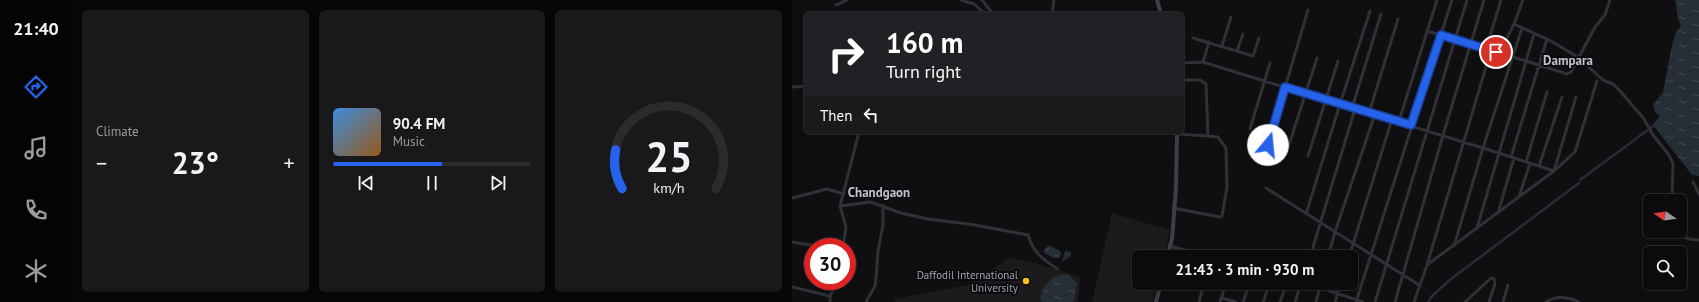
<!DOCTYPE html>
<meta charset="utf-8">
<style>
body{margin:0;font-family:"PT Sans",sans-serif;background:#19191b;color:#f1f3f6;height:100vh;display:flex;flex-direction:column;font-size:15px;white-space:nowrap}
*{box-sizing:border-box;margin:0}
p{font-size:13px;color:#9a9b9d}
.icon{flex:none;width:22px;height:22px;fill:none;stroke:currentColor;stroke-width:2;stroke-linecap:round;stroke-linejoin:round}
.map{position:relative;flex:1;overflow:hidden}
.sheet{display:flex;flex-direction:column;gap:10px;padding:10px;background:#060607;width:720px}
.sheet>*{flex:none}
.top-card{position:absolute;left:12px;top:12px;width:380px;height:122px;border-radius:6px;box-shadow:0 2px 6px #0003,0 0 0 1px #2b2b2e;background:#202124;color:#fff;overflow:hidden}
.needle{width:26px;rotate:283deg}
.buttons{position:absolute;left:851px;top:194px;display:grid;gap:8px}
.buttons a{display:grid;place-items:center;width:44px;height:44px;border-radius:6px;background:#0b0b0d;box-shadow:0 2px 6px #0003,0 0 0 1px #2b2b2e;font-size:20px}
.speed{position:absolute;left:12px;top:238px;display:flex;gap:8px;font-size:20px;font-weight:700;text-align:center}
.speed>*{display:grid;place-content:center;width:52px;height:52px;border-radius:50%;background:#0b0b0d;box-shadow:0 2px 6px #0003,0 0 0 1px #2b2b2e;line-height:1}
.speed .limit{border:6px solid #d22;background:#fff;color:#111}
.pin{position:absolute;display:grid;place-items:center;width:34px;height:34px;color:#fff;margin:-17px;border:2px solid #fff;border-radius:50%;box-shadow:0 1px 4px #0007}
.me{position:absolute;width:44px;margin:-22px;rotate:17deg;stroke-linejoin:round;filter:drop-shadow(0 0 3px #0008)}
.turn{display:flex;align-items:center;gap:14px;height:84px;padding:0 16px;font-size:18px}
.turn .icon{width:52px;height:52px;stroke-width:2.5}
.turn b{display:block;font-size:28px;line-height:34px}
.then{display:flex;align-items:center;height:38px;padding:0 16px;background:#0003;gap:8px;font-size:15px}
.big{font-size:30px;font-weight:700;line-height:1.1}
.sheet .widget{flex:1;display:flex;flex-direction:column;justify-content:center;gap:6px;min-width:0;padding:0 14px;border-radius:6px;background:#19191b}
.sheet .dial{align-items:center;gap:0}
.dial svg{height:104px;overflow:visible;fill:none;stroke:#2b2b2e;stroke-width:7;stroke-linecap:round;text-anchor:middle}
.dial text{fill:#f1f3f6;stroke:none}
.song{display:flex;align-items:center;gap:12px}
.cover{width:48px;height:48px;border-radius:6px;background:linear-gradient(135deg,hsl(210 70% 55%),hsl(30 70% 35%))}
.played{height:4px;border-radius:2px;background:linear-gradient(90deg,#2563eb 55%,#2b2b2e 55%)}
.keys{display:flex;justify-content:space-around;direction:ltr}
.heat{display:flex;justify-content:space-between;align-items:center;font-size:22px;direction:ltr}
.sheet .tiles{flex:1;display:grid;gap:10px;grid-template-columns:repeat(3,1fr)}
.trip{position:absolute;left:340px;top:250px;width:226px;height:40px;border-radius:6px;background:#0b0b0d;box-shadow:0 2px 6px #0003,0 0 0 1px #2b2b2e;font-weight:700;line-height:40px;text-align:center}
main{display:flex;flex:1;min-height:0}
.dock{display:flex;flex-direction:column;width:72px;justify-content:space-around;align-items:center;background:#040405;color:#9a9b9d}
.dock .icon{width:28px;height:28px}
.dock .on{color:#2563eb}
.dock b{font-size:18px;color:#f1f3f6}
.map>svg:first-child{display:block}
.built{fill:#1b1b1e}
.water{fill:url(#water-ripples)}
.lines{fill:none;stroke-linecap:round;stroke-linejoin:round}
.canal{stroke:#252d35;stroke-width:2.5}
.street{stroke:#303136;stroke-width:3}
.secondary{stroke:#3e3f46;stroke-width:4}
.route-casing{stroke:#184099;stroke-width:10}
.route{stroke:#2563eb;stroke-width:7}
.poi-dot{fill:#ffbc19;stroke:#0a0a0c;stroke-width:1.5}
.labels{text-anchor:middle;stroke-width:4;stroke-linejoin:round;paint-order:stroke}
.poi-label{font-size:11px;fill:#9fa4b3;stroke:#0a0a0c;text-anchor:end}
.quarter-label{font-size:13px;font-weight:bold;fill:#c0c3cf;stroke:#0a0a0c}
</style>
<main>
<nav class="dock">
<b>21:40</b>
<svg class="icon on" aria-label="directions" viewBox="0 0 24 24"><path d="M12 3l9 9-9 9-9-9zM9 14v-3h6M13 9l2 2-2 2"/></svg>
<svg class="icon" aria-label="music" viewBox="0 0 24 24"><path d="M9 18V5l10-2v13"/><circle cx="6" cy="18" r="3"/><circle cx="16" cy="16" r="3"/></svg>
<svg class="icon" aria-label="phone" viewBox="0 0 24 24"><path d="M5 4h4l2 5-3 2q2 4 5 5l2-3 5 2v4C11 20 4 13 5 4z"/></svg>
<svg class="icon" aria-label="climate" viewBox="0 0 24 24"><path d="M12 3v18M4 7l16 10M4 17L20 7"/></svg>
</nav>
<section class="sheet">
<div class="tiles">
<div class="widget"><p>Climate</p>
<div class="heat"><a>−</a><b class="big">23°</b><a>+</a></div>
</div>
<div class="widget">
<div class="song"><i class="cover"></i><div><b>90.4 FM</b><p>Music</p></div></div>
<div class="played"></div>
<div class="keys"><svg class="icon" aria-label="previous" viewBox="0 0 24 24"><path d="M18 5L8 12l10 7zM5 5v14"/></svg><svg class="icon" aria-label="pause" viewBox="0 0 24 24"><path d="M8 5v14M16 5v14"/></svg><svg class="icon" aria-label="next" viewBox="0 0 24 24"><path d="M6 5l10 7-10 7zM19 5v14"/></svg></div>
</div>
<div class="widget dial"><svg viewBox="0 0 100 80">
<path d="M14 69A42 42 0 1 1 86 69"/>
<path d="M14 69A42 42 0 0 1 9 39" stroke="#2563eb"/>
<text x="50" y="56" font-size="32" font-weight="700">25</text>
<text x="50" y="72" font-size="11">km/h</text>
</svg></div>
</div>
</section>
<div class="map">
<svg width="907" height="302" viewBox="0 0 907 302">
<defs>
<pattern id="water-ripples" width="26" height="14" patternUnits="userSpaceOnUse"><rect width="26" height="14" fill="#252d35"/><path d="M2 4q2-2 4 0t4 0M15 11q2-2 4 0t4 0" fill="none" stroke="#414850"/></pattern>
</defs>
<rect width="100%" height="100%" fill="#0f0f11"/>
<path class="built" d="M320,213L378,230L372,257H347V283H365L361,302H300Z
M217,258L244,263L288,277L286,302H103V299L175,285Z"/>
<path class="water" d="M883,0H907V176L900,175L861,125L868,116L863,112L861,105L871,92L880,45L884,32L889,26L886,18Z
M257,245L268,251L269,254L267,258H262L252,253V250Z
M273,251L279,252V256L270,262Z
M271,274L276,275L285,283L283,297L281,302H250L248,299C250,287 259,276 271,274Z"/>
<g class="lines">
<path class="canal" d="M788,180L864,124
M636,302L640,296L659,279L787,183"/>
<path class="street" d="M169,0L182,4L193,14
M190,0L201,14
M731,0L722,24L761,42L787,58L811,80L821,84L829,92L852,119L861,135L877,155L881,164L880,201
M44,5L55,0
M260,14L262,0
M635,31L699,50
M401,38L461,56L467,38
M430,46L439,17
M694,49L709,0
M445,51L451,34
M704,52L713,42L722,24
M411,62L417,42
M390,63L411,62L563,109
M0,87L14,86
M560,108L589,14
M577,113L606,19
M607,121L645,0
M458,129L478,63
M244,133V132
M385,134L416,136L414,84L408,80H390
M476,145L516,10
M495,151L525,58
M516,156L546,61
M719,157L755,39
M734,162L755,92
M747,166L770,97
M762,171L784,97
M901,182L907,194
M474,188L627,285
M727,197L738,163
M0,198L35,189L52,194
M48,206L78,202L109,213L136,219L183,225L236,235C241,252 251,260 266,269
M381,208L428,217L430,216L435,187L434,148L426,137L416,136
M706,213L722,158
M514,214L548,104L578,11
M685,228L742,34
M887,231L888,236L898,239L907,240
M0,242L30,247
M378,246L419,257
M662,246L691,148L762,171
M51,247L54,227L48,206L67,132
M518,257L563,109L691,148L730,28
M536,257L543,232L583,114
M557,257L600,119
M635,265L762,171L783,152L805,81
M513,283L571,302
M0,287L38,296
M430,298L444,302
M38,302V296L45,281
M74,302L83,286L84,278L86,251L91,225V205
M407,302L412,283
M428,302L434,283
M451,302L458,283
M471,302L478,283
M488,302L495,283
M503,302L509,283
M524,302L529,283
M543,302L549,283
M564,302L660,0
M583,302L675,0
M603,302L651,135L692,0
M622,302L635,265L699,50L775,74L779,72L803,27L813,15L818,0
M673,302L699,278L702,279L703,284L697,302
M711,302L716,285
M754,302C764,295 777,297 787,302"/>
<path class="secondary" d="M365,0L369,14
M375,257L380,239L384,188L385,132
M364,302L369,283"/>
</g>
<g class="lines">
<g class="route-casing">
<path id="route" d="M476,145L493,87L619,125L649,35L704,52"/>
</g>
<use href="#route" class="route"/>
</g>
<circle class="poi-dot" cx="234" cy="281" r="4"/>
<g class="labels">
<g class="poi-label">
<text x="226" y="279">Daffodil International<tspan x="226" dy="13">University</tspan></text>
</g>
<g class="quarter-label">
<text x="776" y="65">Dampara</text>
<text x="87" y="197">Chandgaon</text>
</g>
</g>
</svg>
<div class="buttons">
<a><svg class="needle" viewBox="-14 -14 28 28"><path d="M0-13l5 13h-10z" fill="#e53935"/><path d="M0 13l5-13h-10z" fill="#9a9b9d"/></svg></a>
<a><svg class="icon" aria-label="search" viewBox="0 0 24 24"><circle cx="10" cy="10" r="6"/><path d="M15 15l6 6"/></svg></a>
</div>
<div class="speed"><div class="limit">30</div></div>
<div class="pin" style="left:704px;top:52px;background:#d93025"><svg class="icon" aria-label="arrive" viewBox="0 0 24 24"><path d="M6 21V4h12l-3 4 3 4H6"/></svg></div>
<svg class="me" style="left:476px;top:145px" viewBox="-20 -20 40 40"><circle r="19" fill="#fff"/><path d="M0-13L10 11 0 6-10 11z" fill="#2563eb"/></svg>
<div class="trip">21:43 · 3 min · 930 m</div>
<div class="top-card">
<div class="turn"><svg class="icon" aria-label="right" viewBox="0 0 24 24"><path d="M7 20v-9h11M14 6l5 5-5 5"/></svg><div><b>160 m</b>Turn right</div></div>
<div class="then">Then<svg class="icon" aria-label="left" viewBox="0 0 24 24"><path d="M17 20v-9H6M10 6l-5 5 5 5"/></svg></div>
</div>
</div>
</main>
